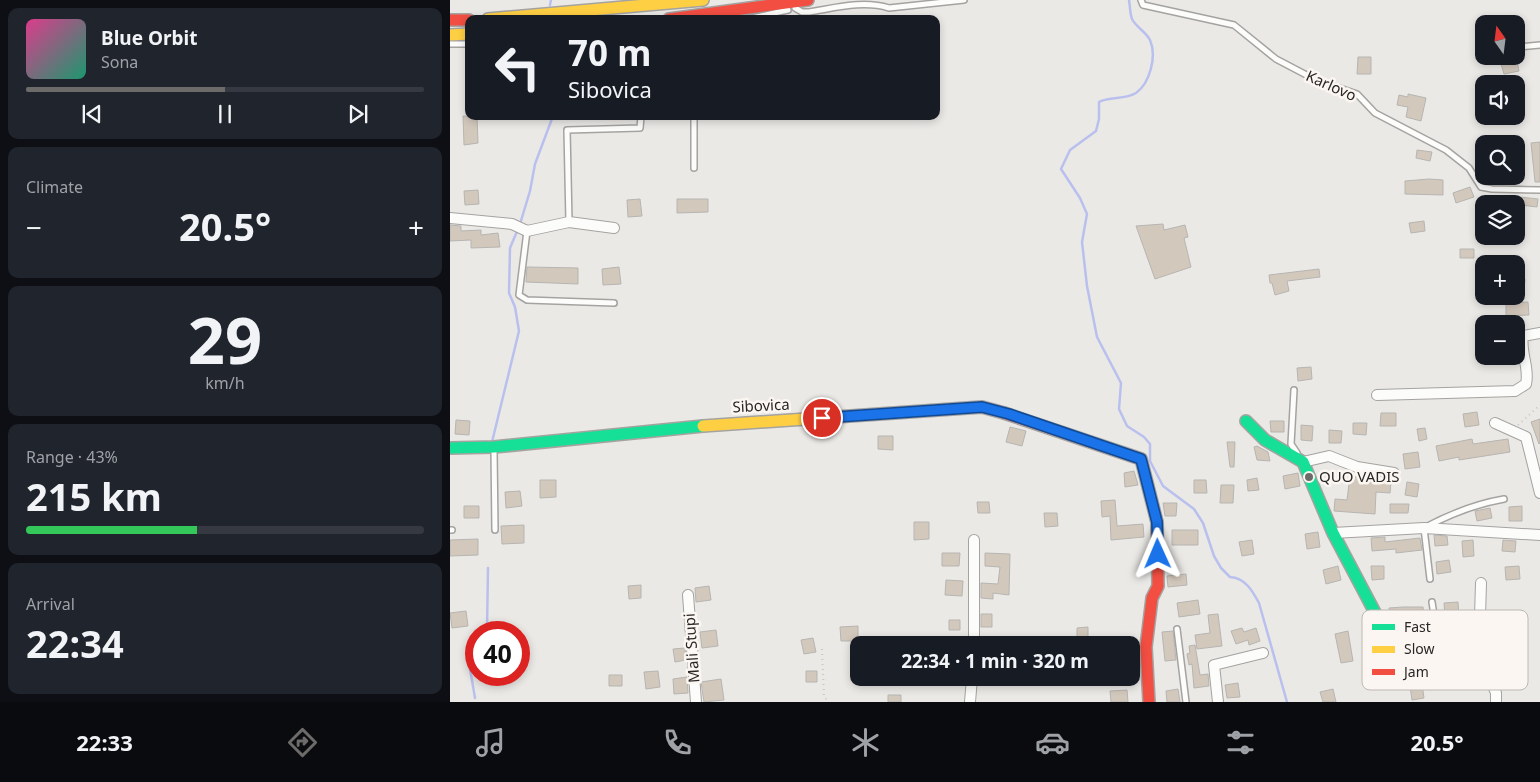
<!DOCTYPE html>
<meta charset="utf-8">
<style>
body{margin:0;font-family:"Noto Sans",sans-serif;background:#20242c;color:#f1f3f6;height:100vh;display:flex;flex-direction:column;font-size:19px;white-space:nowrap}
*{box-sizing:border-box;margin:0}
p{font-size:16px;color:#9ea1a6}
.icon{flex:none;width:28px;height:28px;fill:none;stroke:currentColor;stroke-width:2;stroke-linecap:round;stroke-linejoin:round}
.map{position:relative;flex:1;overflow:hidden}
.sheet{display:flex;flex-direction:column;gap:8px;padding:8px;background:#0d0f14;width:450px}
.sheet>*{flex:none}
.top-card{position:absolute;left:15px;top:15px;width:475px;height:105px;border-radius:10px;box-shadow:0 2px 8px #0003;background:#171b24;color:#f1f3f6;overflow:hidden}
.needle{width:32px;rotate:346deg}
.fabs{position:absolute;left:1025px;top:15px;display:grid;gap:10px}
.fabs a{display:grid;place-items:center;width:50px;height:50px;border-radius:10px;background:#171b24;box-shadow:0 2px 8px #0003;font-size:25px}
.speed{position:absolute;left:15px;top:621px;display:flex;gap:10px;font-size:25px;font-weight:700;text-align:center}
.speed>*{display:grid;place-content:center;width:65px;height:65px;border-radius:50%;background:#171b24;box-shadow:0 2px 8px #0003;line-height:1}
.speed .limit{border:8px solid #d22;background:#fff;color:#111}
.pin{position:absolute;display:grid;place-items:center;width:42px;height:42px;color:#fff;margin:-21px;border:2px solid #fff;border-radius:50%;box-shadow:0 1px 5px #0007}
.me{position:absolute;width:55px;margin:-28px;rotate:359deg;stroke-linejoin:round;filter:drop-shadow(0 0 4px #0008)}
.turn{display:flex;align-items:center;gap:18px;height:105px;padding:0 20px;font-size:22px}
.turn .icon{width:65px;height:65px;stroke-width:2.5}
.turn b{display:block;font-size:35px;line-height:42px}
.big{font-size:38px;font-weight:700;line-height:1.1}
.sheet .tile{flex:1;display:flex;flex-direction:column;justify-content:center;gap:8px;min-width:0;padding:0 18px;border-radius:10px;background:#20242c}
.sheet .dial{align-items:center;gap:0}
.dial b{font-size:65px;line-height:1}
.song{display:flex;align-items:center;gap:15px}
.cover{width:60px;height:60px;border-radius:8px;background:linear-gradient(135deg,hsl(330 70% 55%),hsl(160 70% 35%))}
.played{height:5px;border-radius:2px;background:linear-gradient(90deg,#6d6b69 50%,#363941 50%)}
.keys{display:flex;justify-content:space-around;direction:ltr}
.heat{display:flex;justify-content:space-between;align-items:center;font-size:28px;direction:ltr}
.charge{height:8px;border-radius:4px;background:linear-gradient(90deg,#34c759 43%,#363941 0)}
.trip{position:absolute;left:400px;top:636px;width:290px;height:50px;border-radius:10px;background:#171b24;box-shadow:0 2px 8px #0003;font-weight:700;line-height:50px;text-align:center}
.tabs{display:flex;height:80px;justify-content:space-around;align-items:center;background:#090b0e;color:#9ea1a6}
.tabs .icon{width:35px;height:35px}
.tabs .active{color:#6d6b69}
.tabs b{font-size:22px;color:#f1f3f6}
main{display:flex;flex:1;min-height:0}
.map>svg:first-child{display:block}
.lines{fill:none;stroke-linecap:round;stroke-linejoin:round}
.stream{stroke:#b9c0ee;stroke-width:2.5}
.building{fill:#d3c8bc;stroke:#b6b5b2}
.lane-casing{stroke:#a5a3a1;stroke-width:8}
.street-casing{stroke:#a5a3a1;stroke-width:12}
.fast-casing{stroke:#a5a3a1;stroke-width:14}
.slow-casing{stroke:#a5a3a1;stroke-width:14}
.jam-casing{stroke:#a5a3a1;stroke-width:14}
.path{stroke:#c7c7c6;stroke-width:2;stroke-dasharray:1 4;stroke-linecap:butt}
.lane{stroke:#fcfcfb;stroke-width:5}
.street{stroke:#fcfcfb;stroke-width:10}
.fast{stroke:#16e098;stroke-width:11}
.slow{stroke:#ffcf43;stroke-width:11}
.jam{stroke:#f24e42;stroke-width:11}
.route-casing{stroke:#114b97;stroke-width:12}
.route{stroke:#1a73e8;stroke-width:9}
.poi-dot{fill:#6d6b69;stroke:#fbf6f1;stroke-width:2}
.labels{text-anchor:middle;stroke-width:5;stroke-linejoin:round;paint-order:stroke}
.street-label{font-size:15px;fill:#292726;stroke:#fbf6f1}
.poi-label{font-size:15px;fill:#292726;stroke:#fbf6f1;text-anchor:start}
.key{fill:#fbf6f1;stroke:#bcb8b4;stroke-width:1}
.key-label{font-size:14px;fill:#292726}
</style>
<main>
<section class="sheet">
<div class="tile">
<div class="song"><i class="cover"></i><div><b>Blue Orbit</b><p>Sona</p></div></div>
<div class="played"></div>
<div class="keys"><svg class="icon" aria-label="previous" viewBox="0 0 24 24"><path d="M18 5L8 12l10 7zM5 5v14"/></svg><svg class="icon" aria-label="pause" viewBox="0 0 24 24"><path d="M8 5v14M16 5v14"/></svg><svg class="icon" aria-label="next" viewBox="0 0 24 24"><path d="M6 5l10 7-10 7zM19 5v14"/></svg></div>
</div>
<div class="tile"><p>Climate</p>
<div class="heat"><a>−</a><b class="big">20.5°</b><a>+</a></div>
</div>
<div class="tile dial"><b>29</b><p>km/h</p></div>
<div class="tile"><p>Range · 43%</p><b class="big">215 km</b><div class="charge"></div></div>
<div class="tile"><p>Arrival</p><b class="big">22:34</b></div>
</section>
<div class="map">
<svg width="1090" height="702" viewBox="0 0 1090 702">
<rect width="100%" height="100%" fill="#ebe9e6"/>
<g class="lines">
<path class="stream" d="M679,0C680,6 680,14 682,19C686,27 696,32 700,40C707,56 700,83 686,93C675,100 660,96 649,102V119L646,131L620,150L611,169L630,198L637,214L632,242L637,286L647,337L671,383L669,409L677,426L694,437L700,444V461L713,486L744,509L753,523L764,556L771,568L780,577C795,578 802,590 809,603L837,702
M100,5L101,0
M70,224L80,191L85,164L103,116
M42,442L69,331L65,307L59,293L60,248L68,229
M35,632L37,629L38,568
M25,698L17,651L26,643"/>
</g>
<path class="building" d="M908,57H921V74H907Z
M1067,61L1069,71L1054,74L1051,64Z
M958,94L976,98L971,121L956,117L958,107L947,105L949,95L958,97Z
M13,116H27L28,143L14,145Z
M1090,142V182H1085L1081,143Z
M967,150L982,152L980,161L966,158Z
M979,179L993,180V195L955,194V181Z
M1020,187L1024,197L1006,203L1003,193Z
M28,190L29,204L15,205L14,191Z
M1070,197L1088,199L1087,207L1070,205Z
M190,199L192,216L178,217L177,200Z
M227,199H258V212L227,213Z
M974,221L975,231L961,233L959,223Z
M713,224L714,230L735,225L738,237L734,238L741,267L705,279L686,226Z
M0,225L11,226V231L31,230V235L48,233L50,247L21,248V240L0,241Z
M1010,249H1024V258H1010Z
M77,267L128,268V284L76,282Z
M169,267L171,284L153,285L152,269Z
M869,269L870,277L837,281L839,291L825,295L822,283H820L819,275Z
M1066,279H1075L1074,290H1066Z
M1078,302L1079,315L1056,316V303Z
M861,367L862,379L848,381L847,368Z
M1027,412L1029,425L1015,427L1013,414Z
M931,413H946V426H930Z
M1090,419V443L1089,444L1081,422Z
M6,420L20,421L19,435L5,434Z
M820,421H834V432H821Z
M903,423H917L916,435L903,434Z
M851,425L863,426L862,441L851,440Z
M560,427L576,431L572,446L556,442Z
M975,428L977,439L969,441L967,429Z
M879,430L892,431L891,443H879Z
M428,436H443V450L428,449Z
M1022,439L1023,444L1058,439L1060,452L1009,460V457L989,461L986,446Z
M777,442H785L784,467H780Z
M807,446L818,452L820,461L807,460L804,447Z
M968,452L970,467L955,469L953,454Z
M684,471L688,485L675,487L674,473Z
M848,473L850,486L835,489L833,476Z
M900,476L941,482L940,493L926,492L925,514L884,511L885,499L897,500Z
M807,478L809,490L798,491L797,480Z
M90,480H106V497L90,498Z
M744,480H756L757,493H744Z
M957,482L969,484L967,497L955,495Z
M771,485H784L783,503H770Z
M70,491L72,506L56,508L55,492Z
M665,500L667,526L693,524L694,537L661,540L660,516L652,517L651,501Z
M527,502H539L540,513H528Z
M713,503H727L726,516H715Z
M940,504H959L958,513H940Z
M14,506H29V518H14Z
M1072,506V521H1059V507Z
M1040,508L1042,518L1027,521L1025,511Z
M594,513H607L608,526L595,527Z
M464,522H479V539L464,540Z
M74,525V543L52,544L51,526Z
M722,530H748V545H722Z
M868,532L870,547L857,549L855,534Z
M984,535L997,536L998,545L985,546Z
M935,537V542L970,538L972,550L946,553V549L922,551L921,538Z
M28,539V555L0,556V540Z
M802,540L804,554L792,556L789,542Z
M1023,540L1024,556L1013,557L1012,541Z
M1053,540L1066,541L1065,552L1052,551Z
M492,553H510L509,566H492Z
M535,553L560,554L559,595L543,593V599L531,598V583L548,584L550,567L535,566Z
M999,560L1001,572L987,574L986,562Z
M888,566L891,580L876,584L873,570Z
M921,566H934V579L922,580Z
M1069,566L1070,579L1056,580L1055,567Z
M736,574L737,585L718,587L717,576Z
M496,580L513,581L512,596L495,595Z
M191,585V598L179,599L178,586Z
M259,586L261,600L246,602L245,588Z
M748,600L750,614L729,617L727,603Z
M1008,602L1009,616L995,617L994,603Z
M953,607H973L974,619L940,622L939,608Z
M16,611L18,626L2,628L0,613Z
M531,614H542V627H531Z
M768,614L772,646L747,649L745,635L760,633L758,615Z
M499,620H510V630H499Z
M408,626V641H391L390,627Z
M638,627V639H627V628Z
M792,628L794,632L806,628L810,641L799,645L798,640L786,644L781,631Z
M266,630L268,646L252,648L250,632Z
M723,631L726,660L715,661L712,632Z
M898,631L903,661L891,663L885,634Z
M363,638L366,652L354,654L351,640Z
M745,645L750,675L758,674L759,686L744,688L742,664L739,665L737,654L740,653L739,646Z
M235,648L236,660L225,662L223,649Z
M208,671L210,687L196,689L194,672Z
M356,671H367V682H356Z
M159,675H172V686H159Z
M237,677L238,693L224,694L223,679Z
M271,679L274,700L254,702L251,682Z
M788,683L790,697L777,698L775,685Z
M972,684L974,698L962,700L960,686Z
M728,689L730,702H717L716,691Z
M883,689L886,702H873L870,692Z
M677,690L678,702H661L660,691Z
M438,695H451V702H438Z"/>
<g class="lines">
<g class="lane-casing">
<path id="lane" d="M691,0L693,5L784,25L826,59L866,80L907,94L925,113L996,150L1019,168L1031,187L1042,189L1090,190
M345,8L352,12H359C385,8 413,0 439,8L514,0
M297,19L338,10
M0,44H19
M1067,47L1090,45
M244,168V116
M119,222L117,130L190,128L191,116
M77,231L69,295L77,300L164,303
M844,390L841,444L847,453
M44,450L45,530
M0,530H2
M980,579L974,528C1000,514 1025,504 1054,499
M982,602L990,655
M727,629L736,702"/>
</g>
<g class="street-casing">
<path id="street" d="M0,218L62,224L77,231L119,222L164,228
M927,395L1065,391L1076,384C1080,368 1070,353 1073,336L1090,333
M1045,423L1076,437L1090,493
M853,462L879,456L907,467L944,473
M883,533L974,528L1090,535
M524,540V645
M1031,583L1029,650L1046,693V702
M238,595L246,702
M520,702L522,678
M768,702L764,665L813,653"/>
</g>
<g class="fast-casing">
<path id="fast" d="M796,421L815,440L853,462L883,533L930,622L948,667L1029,650
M0,448L44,447L253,426"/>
</g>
<g class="slow-casing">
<path id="slow" d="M38,19L253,0
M0,35L19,34
M253,426L532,407L554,413"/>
</g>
<g class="jam-casing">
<path id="jam" d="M219,19L358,0
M0,20H19
M554,413L691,459L707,522L708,586L702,598L696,647L699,702"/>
</g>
<path class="path" d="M1068,425L1090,405
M372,649L374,696L378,702"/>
<use href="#lane" class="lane"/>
<use href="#street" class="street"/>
<use href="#fast" class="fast"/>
<use href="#slow" class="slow"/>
<use href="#jam" class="jam"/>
</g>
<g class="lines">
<g class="route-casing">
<path id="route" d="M372,418L532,407L559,414L691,459L707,522L708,554"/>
</g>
<use href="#route" class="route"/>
</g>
<circle class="poi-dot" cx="859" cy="477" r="5"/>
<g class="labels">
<g class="street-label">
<text transform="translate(881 86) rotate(24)" y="5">Karlovo</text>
<text transform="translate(311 406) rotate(-3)" y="5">Sibovica</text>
<text transform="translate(242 648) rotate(-94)" y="5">Mali Stupi</text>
</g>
<g class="poi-label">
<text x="869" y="482">QUO VADIS</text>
</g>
</g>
<rect x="912" y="610" width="166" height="80" rx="8" class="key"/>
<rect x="922" y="624" width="23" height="6" fill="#16e098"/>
<rect x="922" y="646" width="23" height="7" fill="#ffcf43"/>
<rect x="922" y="669" width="23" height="6" fill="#f24e42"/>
<g class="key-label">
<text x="954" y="632">Fast</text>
<text x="954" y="654">Slow</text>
<text x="954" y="677">Jam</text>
</g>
</svg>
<div class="fabs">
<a><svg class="needle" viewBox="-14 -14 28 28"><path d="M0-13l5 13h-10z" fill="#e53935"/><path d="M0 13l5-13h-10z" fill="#9ea1a6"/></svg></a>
<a><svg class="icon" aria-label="sound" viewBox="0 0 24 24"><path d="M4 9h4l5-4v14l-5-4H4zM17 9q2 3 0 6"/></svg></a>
<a><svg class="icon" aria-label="search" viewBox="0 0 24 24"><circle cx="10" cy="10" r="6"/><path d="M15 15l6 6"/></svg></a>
<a><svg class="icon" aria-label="layers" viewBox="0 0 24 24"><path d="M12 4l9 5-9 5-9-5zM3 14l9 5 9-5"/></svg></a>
<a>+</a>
<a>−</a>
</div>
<div class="speed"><div class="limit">40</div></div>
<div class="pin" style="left:372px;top:418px;background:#d93025"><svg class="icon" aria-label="arrive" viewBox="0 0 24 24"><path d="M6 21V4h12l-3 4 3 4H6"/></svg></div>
<svg class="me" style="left:708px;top:554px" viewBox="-20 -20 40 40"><path d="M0-17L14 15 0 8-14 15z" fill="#1a73e8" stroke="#fff" stroke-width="4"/></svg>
<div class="trip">22:34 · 1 min · 320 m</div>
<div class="top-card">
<div class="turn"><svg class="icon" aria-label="left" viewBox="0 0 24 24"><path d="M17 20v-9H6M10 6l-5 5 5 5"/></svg><div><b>70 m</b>Sibovica</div></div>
</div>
</div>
</main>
<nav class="tabs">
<b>22:33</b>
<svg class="icon active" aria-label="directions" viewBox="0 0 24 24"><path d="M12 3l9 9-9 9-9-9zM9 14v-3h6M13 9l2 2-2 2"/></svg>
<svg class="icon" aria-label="music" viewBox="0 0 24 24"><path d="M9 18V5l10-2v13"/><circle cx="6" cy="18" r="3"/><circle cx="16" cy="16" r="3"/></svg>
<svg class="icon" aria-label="phone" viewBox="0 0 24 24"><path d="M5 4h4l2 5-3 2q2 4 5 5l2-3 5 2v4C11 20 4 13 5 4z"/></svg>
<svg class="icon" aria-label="climate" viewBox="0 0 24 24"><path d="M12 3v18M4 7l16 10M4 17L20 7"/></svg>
<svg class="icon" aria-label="car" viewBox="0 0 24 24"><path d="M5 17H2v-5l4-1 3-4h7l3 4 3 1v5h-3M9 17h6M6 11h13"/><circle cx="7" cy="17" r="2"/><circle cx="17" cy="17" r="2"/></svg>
<svg class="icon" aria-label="filters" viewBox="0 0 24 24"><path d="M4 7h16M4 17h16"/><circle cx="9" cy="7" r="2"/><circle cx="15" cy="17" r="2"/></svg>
<b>20.5°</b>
</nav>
